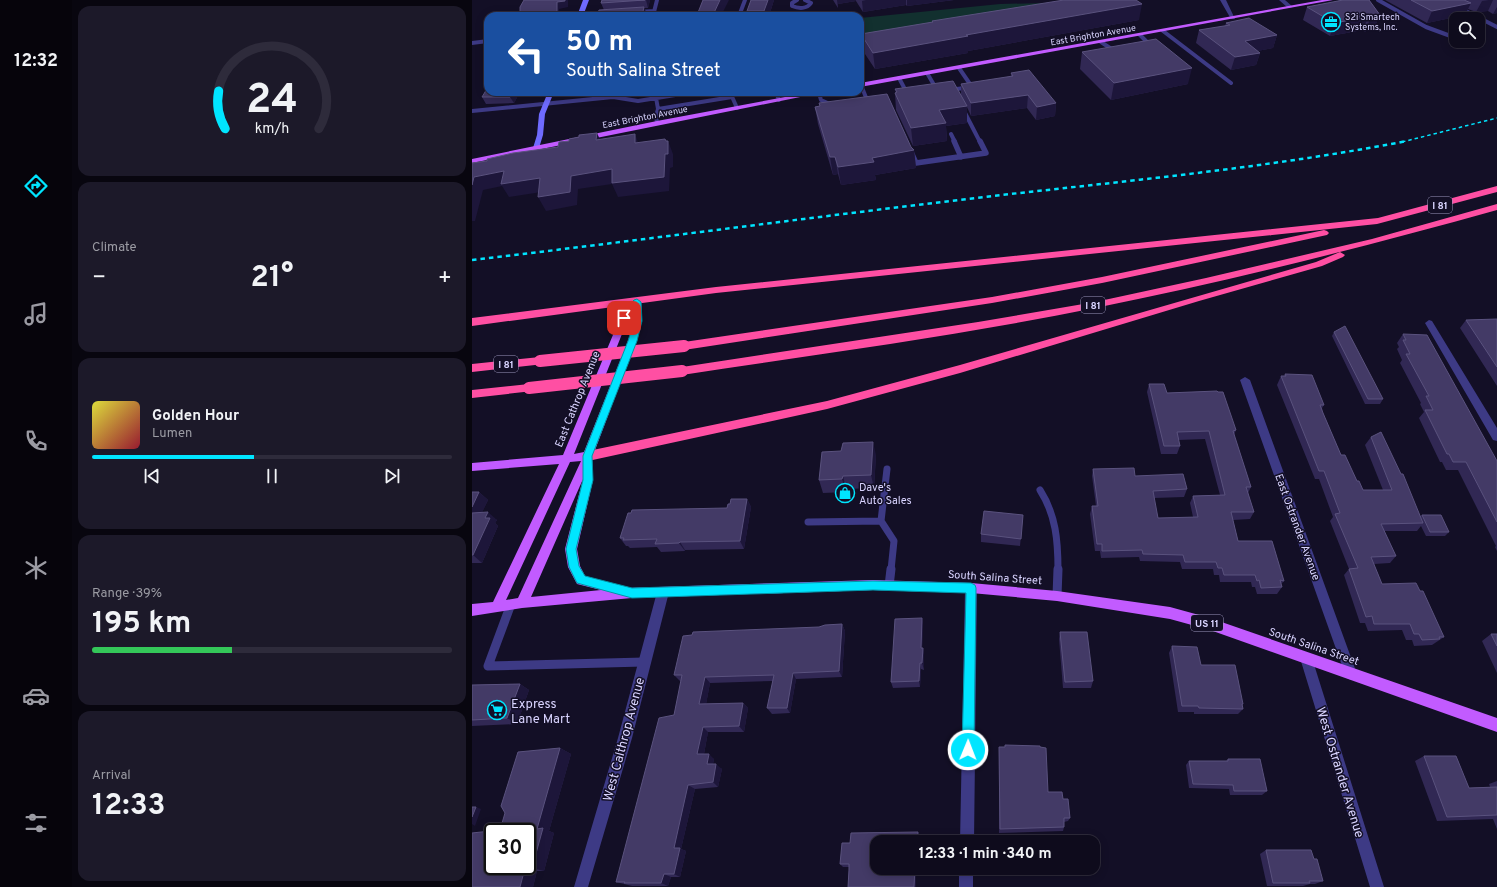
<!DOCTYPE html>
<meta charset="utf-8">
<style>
body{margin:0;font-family:Overpass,sans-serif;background:#1c1929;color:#f1f3f6;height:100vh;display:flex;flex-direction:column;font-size:15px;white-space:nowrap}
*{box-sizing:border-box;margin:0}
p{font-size:13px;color:#9b9ba3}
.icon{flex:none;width:22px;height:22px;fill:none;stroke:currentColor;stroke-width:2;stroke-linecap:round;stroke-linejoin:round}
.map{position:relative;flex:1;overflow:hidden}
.drawer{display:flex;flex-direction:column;gap:6px;padding:6px;background:#08060f;width:400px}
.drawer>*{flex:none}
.top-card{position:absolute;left:12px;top:12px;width:380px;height:84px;border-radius:12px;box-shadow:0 2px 10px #0003,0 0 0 1px #2e2b3b;background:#1a4fa0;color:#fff;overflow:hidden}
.buttons{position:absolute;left:977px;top:12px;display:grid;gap:8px}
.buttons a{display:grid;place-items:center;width:36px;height:36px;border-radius:8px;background:#0e0b1c;box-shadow:0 2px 10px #0003,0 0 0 1px #2e2b3b;font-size:20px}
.speed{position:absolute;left:12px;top:823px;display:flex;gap:8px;font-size:20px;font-weight:700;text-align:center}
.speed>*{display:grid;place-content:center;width:52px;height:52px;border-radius:50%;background:#0e0b1c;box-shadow:0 2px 10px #0003,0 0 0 1px #2e2b3b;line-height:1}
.speed .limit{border:2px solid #111;border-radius:6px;background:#fff;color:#111}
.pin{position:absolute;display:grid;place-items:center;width:34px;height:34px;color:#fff;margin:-17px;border-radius:8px;box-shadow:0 2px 6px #0006}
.me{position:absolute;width:44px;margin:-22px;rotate:1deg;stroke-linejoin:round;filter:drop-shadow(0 0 3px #0008)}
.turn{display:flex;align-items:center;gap:14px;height:84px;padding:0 16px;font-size:18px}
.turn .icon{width:52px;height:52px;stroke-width:2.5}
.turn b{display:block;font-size:28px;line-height:34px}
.big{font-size:30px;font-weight:700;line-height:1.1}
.drawer .tile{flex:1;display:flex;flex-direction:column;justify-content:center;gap:6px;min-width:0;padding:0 14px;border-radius:12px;background:#1c1929}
.drawer .dial{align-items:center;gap:0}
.dial svg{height:104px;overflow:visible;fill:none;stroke:#2e2b3b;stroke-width:7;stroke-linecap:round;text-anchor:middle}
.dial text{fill:#f1f3f6;stroke:none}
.song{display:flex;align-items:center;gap:12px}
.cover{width:48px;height:48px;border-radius:6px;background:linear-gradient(135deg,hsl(60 70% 55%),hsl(350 70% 35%))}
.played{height:4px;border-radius:2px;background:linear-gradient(90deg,#00e5ff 45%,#2e2b3b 45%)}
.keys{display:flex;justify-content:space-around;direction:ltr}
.heat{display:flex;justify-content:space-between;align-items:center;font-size:22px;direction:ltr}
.charge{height:6px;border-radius:3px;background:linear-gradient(90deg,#34c759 39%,#2e2b3b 0)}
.trip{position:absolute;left:398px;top:835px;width:230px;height:40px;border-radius:12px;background:#0e0b1c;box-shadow:0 2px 10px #0003,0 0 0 1px #2e2b3b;font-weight:700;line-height:40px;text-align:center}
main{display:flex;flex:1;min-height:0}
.menu{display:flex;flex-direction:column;width:72px;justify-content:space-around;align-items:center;background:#06040b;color:#9b9ba3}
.menu .icon{width:28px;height:28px}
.menu .current{color:#00e5ff}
.menu b{font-size:18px;color:#f1f3f6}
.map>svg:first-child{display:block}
.green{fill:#12302f}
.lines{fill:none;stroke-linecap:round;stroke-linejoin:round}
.lane-far3{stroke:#3d3a85;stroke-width:4}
.lane-far2{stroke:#3d3a85;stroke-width:5.5}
.lane-far1{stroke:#3d3a85;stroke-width:7}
.lane{stroke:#3d3a85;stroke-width:9}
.street{fill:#3d3a85;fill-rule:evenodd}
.secondary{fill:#6f6bff;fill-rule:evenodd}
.primary{fill:#c25bff;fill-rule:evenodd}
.highway{fill:#ff4fa3;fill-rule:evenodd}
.rail-far1{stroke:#00e5ff;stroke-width:1.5;stroke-dasharray:3.5 3;stroke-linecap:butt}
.rail{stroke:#00e5ff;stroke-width:2.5;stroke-dasharray:4.5 4;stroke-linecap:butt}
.highway-bridge{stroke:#ff4fa3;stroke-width:12}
.wall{fill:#312854}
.shaded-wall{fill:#1d163a}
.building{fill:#433a66;stroke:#5a527e;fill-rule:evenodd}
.route{fill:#00e5ff;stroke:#0095a6}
.labels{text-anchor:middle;stroke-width:3;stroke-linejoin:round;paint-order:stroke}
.far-poi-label{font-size:9px;fill:#d9d4ff;stroke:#130f26;text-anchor:start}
.far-street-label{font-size:9px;fill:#d9d4ff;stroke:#130f26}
.shield{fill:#130f26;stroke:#9e99be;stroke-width:1}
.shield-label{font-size:10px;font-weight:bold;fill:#d9d4ff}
.street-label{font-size:11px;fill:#d9d4ff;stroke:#130f26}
.poi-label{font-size:11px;fill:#d9d4ff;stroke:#130f26;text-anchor:start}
.near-poi-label{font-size:13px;fill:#d9d4ff;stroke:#130f26;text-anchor:start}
.near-street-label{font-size:13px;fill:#d9d4ff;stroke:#130f26}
</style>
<main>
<nav class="menu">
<b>12:32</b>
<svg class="icon current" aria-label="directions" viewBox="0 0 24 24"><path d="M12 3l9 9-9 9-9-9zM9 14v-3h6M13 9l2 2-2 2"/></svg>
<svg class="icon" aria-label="music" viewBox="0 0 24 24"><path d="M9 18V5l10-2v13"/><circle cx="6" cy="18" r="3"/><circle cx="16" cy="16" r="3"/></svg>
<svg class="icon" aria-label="phone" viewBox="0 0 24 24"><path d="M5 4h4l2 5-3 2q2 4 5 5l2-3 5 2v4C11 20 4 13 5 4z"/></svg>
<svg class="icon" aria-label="climate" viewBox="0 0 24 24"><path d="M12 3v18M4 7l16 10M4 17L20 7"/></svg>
<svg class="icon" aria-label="car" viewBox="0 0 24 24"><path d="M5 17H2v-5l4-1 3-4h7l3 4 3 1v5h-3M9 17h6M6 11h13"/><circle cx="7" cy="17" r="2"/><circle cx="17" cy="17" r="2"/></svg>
<svg class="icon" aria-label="filters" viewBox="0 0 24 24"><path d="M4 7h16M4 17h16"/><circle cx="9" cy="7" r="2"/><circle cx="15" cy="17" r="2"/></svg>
</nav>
<section class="drawer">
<div class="tile dial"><svg viewBox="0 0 100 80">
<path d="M14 69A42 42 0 1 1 86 69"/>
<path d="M14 69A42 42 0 0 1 9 40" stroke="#00e5ff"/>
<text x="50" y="56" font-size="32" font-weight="700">24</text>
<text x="50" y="72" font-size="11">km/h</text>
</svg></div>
<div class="tile"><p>Climate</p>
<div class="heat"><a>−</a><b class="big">21°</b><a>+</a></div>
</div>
<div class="tile">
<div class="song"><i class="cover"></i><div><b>Golden Hour</b><p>Lumen</p></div></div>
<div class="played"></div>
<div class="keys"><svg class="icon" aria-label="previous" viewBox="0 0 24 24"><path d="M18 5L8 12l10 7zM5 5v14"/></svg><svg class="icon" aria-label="pause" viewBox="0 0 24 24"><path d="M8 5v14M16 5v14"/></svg><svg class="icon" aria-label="next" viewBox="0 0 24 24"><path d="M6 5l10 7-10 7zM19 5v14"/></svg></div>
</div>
<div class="tile"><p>Range · 39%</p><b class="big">195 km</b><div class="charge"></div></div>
<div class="tile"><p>Arrival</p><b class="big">12:33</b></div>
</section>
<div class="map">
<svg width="1025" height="887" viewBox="0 0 1025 887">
<rect width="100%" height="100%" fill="#130f26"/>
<path class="green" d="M616,2L479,31L388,47V18L528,4Z"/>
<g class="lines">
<path class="lane-far3" d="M325,0L320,3V6C327,9 335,9 339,3L333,0
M906,0L954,27L984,38
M972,0L1025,27
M165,12L182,11
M113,16L135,14
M181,16L185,0
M267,16L273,0
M691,31L759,83
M668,35L678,45L677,48
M998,41L1010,42
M629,42L644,52
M388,68V71
M455,73L465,90H463
M427,78L436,95L437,94
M389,85L395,100H401
M477,90L500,87L487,68
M183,92L186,109L184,116L185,123
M258,92L265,108
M304,92L307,100
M347,93L349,100L360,105
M186,109L260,97
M491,109L508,142
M0,111L141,97L166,101L222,92
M479,134L483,142"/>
<path class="lane-far2" d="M482,141L489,157
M439,152L444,163L514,153L508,141"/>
<path class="lane-far1" d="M415,469L409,521L422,541L419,570
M568,490C584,515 586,541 586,570
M336,522L409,521"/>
<path class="lane" d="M417,586L419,569
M585,596L586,569
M39,604L16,666L172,662"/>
<path class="street" d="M748,0H754L763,19H759Z
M807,0H813L821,7L816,8Z
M16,39V43L0,45V41Z
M957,320L960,321L1025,428V441L1021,440L953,323Z
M773,377L778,380L885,674L883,678L879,680L875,678L873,674L768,380Z
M499,583L503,584L505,588L502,842H488L493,588L495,584Z
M191,587L195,588L197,592L160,738L116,887H102L146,738L185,592L187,588Z
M834,652L838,654L840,658L912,887H898L828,658L830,654Z
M487,868H501V887H487Z"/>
<path class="secondary" d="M111,0H117L111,16H105Z
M76,92H82L73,114L71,135L67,148L64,150L61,148L65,135L67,114Z"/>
<path class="primary" d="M850,0H861L388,87V83Z
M340,92H353L0,163V159L185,121Z
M165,298L169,301L170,321L164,341L120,458L121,480L105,549L108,566L113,576L156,588L401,580L499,583L585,591L698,607L738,618L1025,718V732L738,630L698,619L585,601L499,593L401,590L160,598L50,608L0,616V604L21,602L87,464L0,471V463L91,455L148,318L162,299ZM161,312L162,321L156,341L112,452L102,454L156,319ZM109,461L46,598L34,600L98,462ZM111,479L93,549L96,567L105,584L129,590L59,597Z"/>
<path class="highway" d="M1025,186V192L905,224L244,293L0,326V318L244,287L906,218Z
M1025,204V210C892,247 758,281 623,308C486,336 348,354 210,375L206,374L204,371L206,368L210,367L506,322L623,302L734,278L900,239Z
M852,230L855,231L857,233L855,235L630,283L520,303L212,350L208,349L207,346L208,343L212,342L520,297L630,277Z
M868,252L873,255L871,257L850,266L727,301L488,373L355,409L116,461L112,459L110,456L112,453L116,451L355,401L488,365L844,262Z
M68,357L72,358L73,361L72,364L0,372V364Z
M57,384L61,385L63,388L61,391L0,398V390Z"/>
<path class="rail-far1" d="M930,142L1025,118"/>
<path class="rail" d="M0,260C171,240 341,217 512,197C653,181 795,168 935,141"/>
<path class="highway-bridge" d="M68,361L212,346
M57,388L210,371"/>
</g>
<path class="wall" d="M130,0H178L176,8H172L175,15L132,10L129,3Z
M231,0L249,16H225V15Z
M279,0H302L297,16H276L275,11Z
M361,0H482L435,6L434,5L391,12L384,1L366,4V8Z
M866,0H897L908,15L902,28L897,29L893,32L891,30L858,36L831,20L835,7L867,1Z
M913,0H1025V13L1021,14L1016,11L1004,12L996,9L993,15L955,23Z
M667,20L496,51V53L403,69L391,51L389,34L460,23V21Z
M754,23L805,35L801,48L785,51L788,53L784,65L759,70L724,43L727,30L753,26Z
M610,52L716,84L639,100L608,69Z
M539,73L584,103L583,116L564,120L555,108L499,116L495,107V123L474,126L475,141L441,146L424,110L423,93H424L423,89L489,96V84L539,77Z
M48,92L42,103L14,104L10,97Z
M347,103L439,147L442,150L444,168L403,175L404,180L369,185L366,174L361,175L346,124L343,107L348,106Z
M1025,319V386L988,328L994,320Z
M862,332L911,399L908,404H893L860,336Z
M931,334L1025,461V551L1023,547L1024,546L986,470H974L970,462H968L947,418L952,412L948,404L949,403L928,363L930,360L925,349L927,347L925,343Z
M813,374L852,405L850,408L851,413L869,455L891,490H911L893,445L899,437L948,516L950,515L977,532L973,536H954L949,526L945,531H912L924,556L918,563L902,564L910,584L948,591L972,637L960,645L942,646L940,640H934L930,630L896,631L893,623H888L872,575L877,569L858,521L861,517L847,479H843L805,385L809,376H812Z
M677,384L695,393L746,392L764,430L762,435L779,487L776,493L782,512L778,519L761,520L766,541L812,581L809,584L810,587L805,594H785L783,587H780L779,582H748L747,575H742L741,569H710L708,562L668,561L667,557L629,558L628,551H623L618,514L620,506H624L620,476L621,469L663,476L715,489L712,497L682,498L686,518L721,517L718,503L721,496L748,495L733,439L706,440L708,446L705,454H689L675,392Z
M369,451L404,455L402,488L374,489V492L351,493L347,480Z
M0,492H7L16,500L10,512L25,520L23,523L26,526L10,563H0Z
M275,499L279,507L272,549L213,550V551L189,552L185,547L158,548L156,546H154L148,538L255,508L258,504Z
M551,515L548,546L509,542V534Z
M450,618L451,625L450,648H451L452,655V670L449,669L448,687L421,688L419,682Z
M370,624L373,631L370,677L324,679L318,713L300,714L295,708L301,681L238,683L234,704L271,703L276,708L272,732H236L232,754L242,759L241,764L250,769L246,787L223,789L209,849L214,851L208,877H199L196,886H160L144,882L202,715L209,681H208L202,675L347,627Z
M588,632L621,681L619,688H591L587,639Z
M1019,634H1025V673L1010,641Z
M700,646L729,665L771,704L770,705L771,709L766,714H722V712H706L697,653Z
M48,684L57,690L45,724L0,726V685Z
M527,747L576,792L591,799L598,818L596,821L592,822V827L591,831L527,833Z
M88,748L99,754L77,831L82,833L72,871H65L61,887L28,830Z
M952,756L997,788L1018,787L1017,784L1025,781V829L1021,819L965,821L943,761Z
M756,759L795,791L790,795H758L757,789L717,788L714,765L717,761H754Z
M446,832L447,835L405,868H447H444V887H376L377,867H371L368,864L378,843Z
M794,850L842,859L851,881L843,884H838L831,886H795L788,854Z"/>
<path class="shaded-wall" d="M93,0H96V7L87,9L88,16H85V2Z
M174,0H178L176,8Z
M248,0H257L249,16H241V15Z
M296,0H302L297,16H293L292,11Z
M365,0H384V1L366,4V8Z
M394,0H434V5L391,12L390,1Z
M435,0H482L435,6Z
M1017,0H1021L1016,11L1004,12L1010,1Z
M999,3L993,15L955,23L960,11Z
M670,4L667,20L496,51V53L403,69L401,53L494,35Z
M172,7L175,15L174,16H170Z
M1025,7V13L1021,14Z
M908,15L902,28L897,29L893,32L898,19L902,16Z
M896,17L891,30L858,36L862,23Z
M805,35L801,48L769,54L773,41Z
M788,53L784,65L759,70L763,57Z
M720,68L716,84L639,100L642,83Z
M41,92H48L42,103L38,97Z
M556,95L555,108L499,116V103Z
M584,103L583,116L564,120L565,107Z
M495,106V123L474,126L475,141L441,146L439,128L467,110Z
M125,133L131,146L124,140Z
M163,134L168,148L163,143Z
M196,141L201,154V167L198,168L197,191L146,197L140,184L106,189L105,205L74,211L66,197L99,176L193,154L196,146Z
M442,150L444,168L403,175L404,180L369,185L366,167L400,158Z
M358,157H363L366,174L361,175Z
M32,171L68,178L76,191L37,197L30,186L11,190L3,221H0V185L2,177Z
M401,442L404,455L402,488L399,475Z
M371,476L374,489V492L370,479Z
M7,492L16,500L7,519L0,513V507Z
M275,499L279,507L272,549L268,541Z
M16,512L25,520L23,523L26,526L10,563L1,555L13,518Z
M208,542L213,550V551L207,543Z
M450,618L451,625L450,654L449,648Z
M370,624L373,631L370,677L367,671Z
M451,648L452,655V670L450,663Z
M448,663L449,669L448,687L447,681Z
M321,673L324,679L318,713L315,708Z
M233,677L238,683L233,710L227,704Z
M48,684L57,690L45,724L35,718Z
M271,703L276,708L272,732L267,726Z
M231,727L236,732L231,759L225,754Z
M88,748L99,754L77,831L82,833L72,871L60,868L65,829Z
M237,754L242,759L240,769L235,764Z
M244,764L250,769L246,787L241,782Z
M216,785L223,789L209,849L214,851L208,877L202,874V848Z
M4,807L9,809L3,826L0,824V817Z
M446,832L447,835V842H445Z
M53,868L65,871L61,887H48Z
M443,868H444V887H442Z
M192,874L199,877L196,886L189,883Z"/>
<path class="building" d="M52,0H93V1L85,2V16H48V7Z
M130,0H173L129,3Z
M231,0H248L241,15H225Z
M279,0H296L292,11H275Z
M592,0H664L670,4L494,35L496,36L401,53L389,34L461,22L460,21Z
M871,0H897L908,15L902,16L898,19L896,17L862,23L835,7Z
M939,0H992L999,3L960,11Z
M172,7L170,16H125L127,10Z
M777,18L805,35L773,41L788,53L763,57L727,30L758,25L754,23Z
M684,39L720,68L642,83L610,52Z
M557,70L584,103L565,107L556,95L499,103L489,84L541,76L539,73Z
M481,81L495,106L467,110L474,123L439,128L423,93L425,92L423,89Z
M16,87V92H41L38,97H10Z
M415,94L439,147L442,150L400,158L402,162L366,167L363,157H358L343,107L348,106L347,103Z
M125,133L124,140L163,134V143L193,139L194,141H196V154H193L192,177L140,183V169L99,176L98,192L66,197L68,178L29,184L32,171L2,177L0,185V163L15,161V159L41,153L86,147L87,142L97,141V139L107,137V135Z
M1025,319V367L994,320Z
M873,326L911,399H896L862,332Z
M931,334L955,335L1025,461V522L994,462H981L977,454H975L953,410H961L954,396H957L934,354H938L931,340H934Z
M813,374L840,375L852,405H848L851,413L869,455H873L885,481H887L891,490H920L899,437L909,432L929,474H931L951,523L909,524L924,556L899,557L910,584L944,583L948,591H951L972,637H967L968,639L950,640L947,634H942L938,624H902L900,616L894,617L877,569L886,568L863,514L868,513L852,471H847L809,376H814Z
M677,384H692L695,393L745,391L746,392H751L764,430L761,431L779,487H774L782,512H759L766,541H800L812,581L808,580L810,587L789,588L787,580L785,581L783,575H752L750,568H746L744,562H713L711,555L671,554L670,550L630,551V544H625L620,506H626L621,469L662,468L663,476L711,474L715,489L681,491L686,518L726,517L721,496L753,495L737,431L705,432L708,446H692Z
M401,442L399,475L371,476L370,479L347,480L350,452L369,451L371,443Z
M0,492H7L0,507Z
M259,499H275L268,541L208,542L207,543L183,544L185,539L151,540L152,538H148L156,513H159L160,510L255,508L256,504H258Z
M512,511L551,515L549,539L509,534Z
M16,512L13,518H18L1,555H0V513Z
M950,515H969L977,532H958Z
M450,618L449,648H451L450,663H448L447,681L419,682L423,619Z
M370,624L367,671L321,673L315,708H295L302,675L233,677L227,704L271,703L267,726L231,727L225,754H237L235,764H244L241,782L216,785L202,848H208L202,874H192L189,883H152L153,882H144L187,718L202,715L210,675H202L211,636L220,635L221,632L347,627L353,625Z
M588,632H615L621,681L593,682Z
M1019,634H1025V646Z
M700,646L725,647L729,665H763L771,704H770L771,709L727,708L726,706H710Z
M48,684L35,718L0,720V685Z
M533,745L568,746V747L574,748L576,792H590L591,799H596L598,818H592V827L528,829L527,747H533Z
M88,748L65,829L71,828L60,868H53L48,887H0V833L28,830L33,813L29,806L46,752ZM21,832H55V866H21Z
M952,756H984L997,788L1025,787V815L975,817Z
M756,759H788L795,791H762L761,785L721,784L717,761H756Z
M0,807H4L0,817Z
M446,832L445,842H405V868H443L442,887H376L377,870V864H368L370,843H378L379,833Z
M794,850H839L842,859H845L851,881H837L838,883H801Z"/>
<path class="route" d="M165,299L169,302L170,321L165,341L120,456L121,480L104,549L107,566L113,576L160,588L401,581L499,583L503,585L504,588L502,750L501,755L496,756L492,755L490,750L494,593L401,590L160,598L105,583L97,567L94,549L111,480V456L156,341L162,321V311L154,320H149L148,318L162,300Z"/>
<defs>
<g id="office-ring" transform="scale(1)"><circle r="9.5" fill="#130f26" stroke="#00e5ff" stroke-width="1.5"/><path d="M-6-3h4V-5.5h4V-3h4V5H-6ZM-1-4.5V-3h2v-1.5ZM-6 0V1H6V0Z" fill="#00e5ff"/></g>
<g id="shop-ring" transform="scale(1)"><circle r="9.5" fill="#130f26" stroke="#00e5ff" stroke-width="1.5"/><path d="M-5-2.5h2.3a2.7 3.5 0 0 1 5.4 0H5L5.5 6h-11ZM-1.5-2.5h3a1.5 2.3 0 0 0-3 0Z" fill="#00e5ff"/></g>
<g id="supermarket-ring" transform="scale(1)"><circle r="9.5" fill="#130f26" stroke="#00e5ff" stroke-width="1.5"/><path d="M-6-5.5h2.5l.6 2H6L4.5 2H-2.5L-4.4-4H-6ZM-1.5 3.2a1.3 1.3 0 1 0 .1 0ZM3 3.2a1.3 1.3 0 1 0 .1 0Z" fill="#00e5ff"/></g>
</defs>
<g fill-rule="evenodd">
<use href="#office-ring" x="859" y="22"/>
<use href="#shop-ring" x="373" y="493"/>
<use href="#supermarket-ring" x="25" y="710"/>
</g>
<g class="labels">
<g class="far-poi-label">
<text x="873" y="20">S2i Smartech<tspan x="873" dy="10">Systems, Inc.</tspan></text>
</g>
<g class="far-street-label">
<text transform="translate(621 35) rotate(-10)" y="3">East Brighton Avenue</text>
<text transform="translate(173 117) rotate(-11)" y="3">East Brighton Avenue</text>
</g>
<g class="shield">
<rect x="956" y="197" width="24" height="16" rx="3"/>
<rect x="609" y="297" width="24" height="16" rx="3"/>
<rect x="22" y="356" width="24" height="16" rx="3"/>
<rect x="719" y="615" width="32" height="16" rx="3"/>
</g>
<g class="shield-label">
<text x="968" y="209">I 81</text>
<text x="621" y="309">I 81</text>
<text x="34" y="368">I 81</text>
<text x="735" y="627">US 11</text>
</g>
<g class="street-label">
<text transform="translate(105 399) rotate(-68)" y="4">East Cathrop Avenue</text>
<text transform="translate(826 527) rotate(70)" y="4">East Ostrander Avenue</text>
<text transform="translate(523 577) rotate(4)" y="4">South Salina Street</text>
<text transform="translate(842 646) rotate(19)" y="4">South Salina Street</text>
</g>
<g class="poi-label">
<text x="387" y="491">Dave's<tspan x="387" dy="13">Auto Sales</tspan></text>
</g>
<g class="near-poi-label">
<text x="39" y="708">Express<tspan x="39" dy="15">Lane Mart</tspan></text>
</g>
<g class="near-street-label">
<text transform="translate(151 739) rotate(-75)" y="5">West Calthrop Avenue</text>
<text transform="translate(869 772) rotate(73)" y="5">West Ostrander Avenue</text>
</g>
</g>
</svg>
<div class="buttons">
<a><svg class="icon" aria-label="search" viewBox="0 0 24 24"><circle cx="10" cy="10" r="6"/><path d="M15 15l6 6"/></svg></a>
</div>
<div class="speed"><div class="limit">30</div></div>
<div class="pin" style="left:152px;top:318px;background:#d93025"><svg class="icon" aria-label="arrive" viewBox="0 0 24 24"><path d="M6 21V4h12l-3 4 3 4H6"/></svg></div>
<svg class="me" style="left:496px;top:750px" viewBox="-20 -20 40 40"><circle r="17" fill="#00e5ff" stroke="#fff" stroke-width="3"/><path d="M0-11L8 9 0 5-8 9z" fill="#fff"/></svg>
<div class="trip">12:33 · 1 min · 340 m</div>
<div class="top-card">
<div class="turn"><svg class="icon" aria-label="left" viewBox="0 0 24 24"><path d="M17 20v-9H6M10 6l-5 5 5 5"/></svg><div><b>50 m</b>South Salina Street</div></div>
</div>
</div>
</main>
